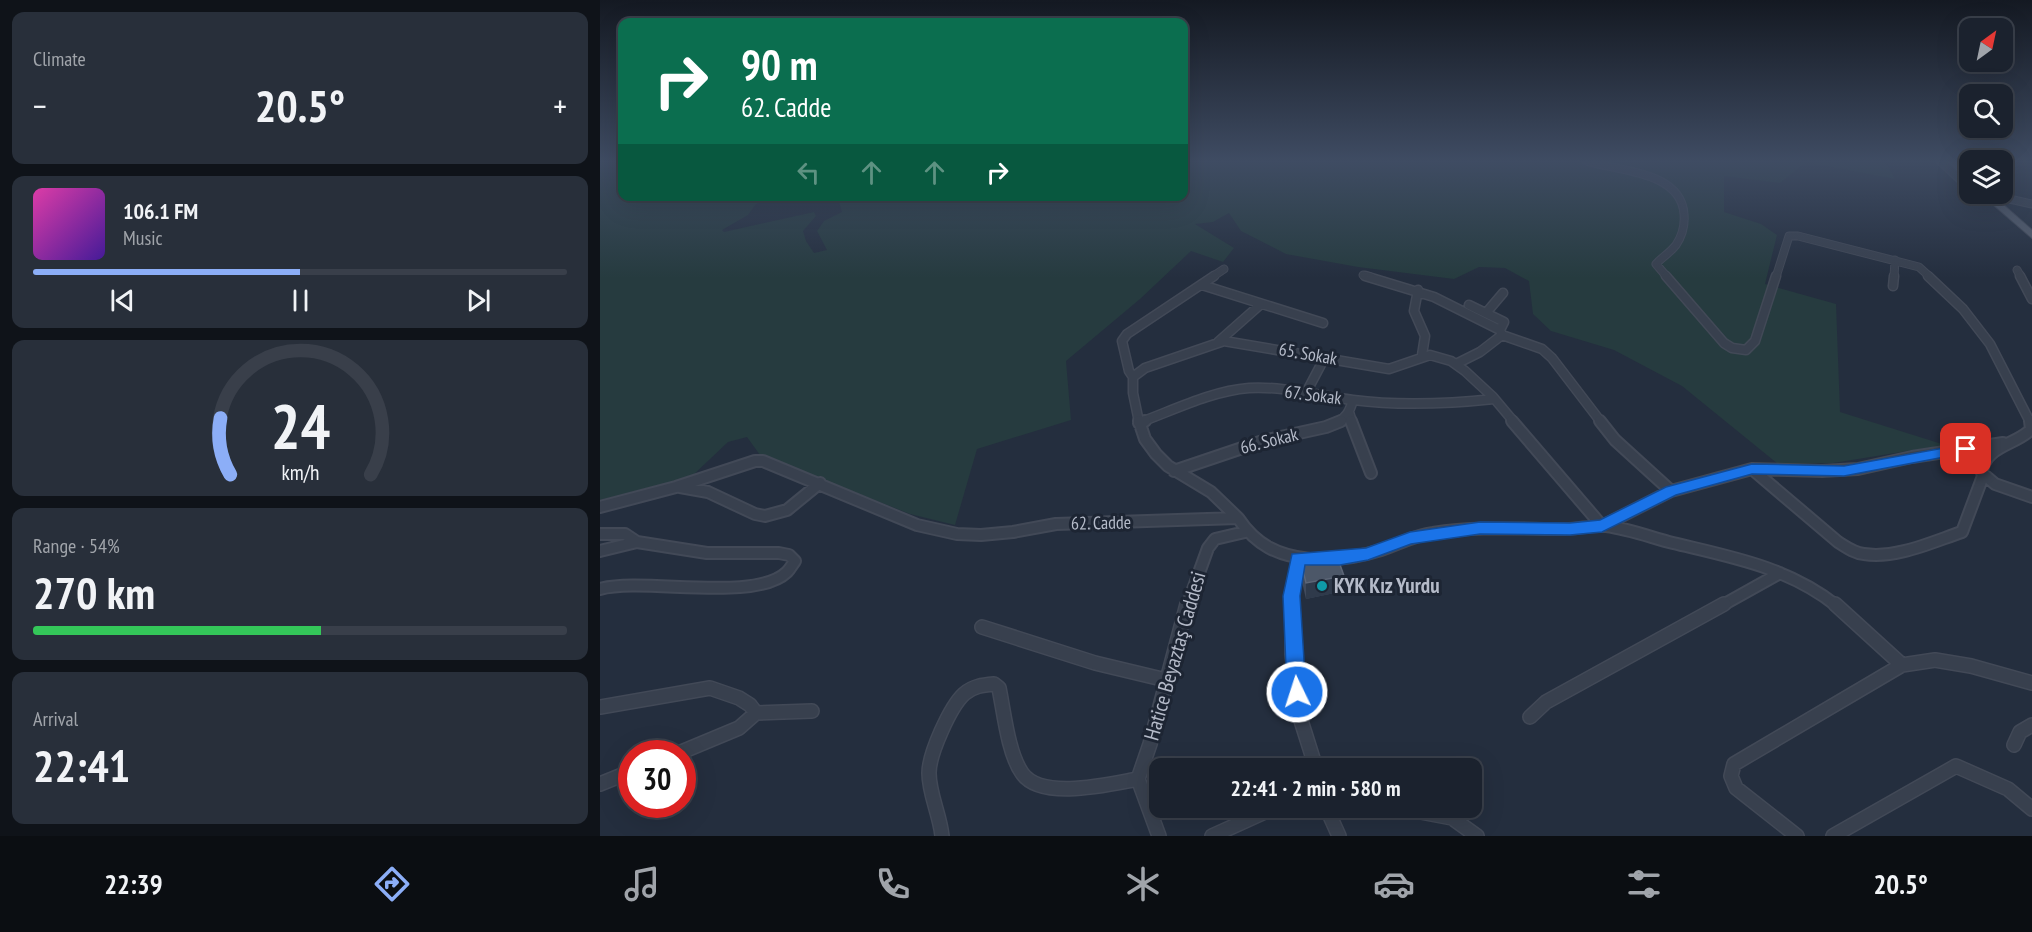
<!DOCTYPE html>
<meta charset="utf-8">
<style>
body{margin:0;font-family:"PT Sans Narrow",sans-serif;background:#282f3a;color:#f1f3f6;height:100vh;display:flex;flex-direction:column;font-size:22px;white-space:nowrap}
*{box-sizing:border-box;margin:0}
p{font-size:20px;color:#a0a4aa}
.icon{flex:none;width:33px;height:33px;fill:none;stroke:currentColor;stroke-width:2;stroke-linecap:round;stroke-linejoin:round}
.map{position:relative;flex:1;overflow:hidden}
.side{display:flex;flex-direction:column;gap:12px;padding:12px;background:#0f1319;width:600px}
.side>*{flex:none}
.top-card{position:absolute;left:18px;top:18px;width:570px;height:183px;border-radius:12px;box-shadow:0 6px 24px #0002,0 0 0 2px #393f4a;background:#0b6e4f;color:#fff;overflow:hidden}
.needle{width:39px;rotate:33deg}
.fabs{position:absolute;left:1359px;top:18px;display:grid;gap:12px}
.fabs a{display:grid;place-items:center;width:54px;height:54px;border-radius:12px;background:#1b222e;box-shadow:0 6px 24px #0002,0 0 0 2px #393f4a;font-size:30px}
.speed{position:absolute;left:18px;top:740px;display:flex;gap:12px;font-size:30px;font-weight:700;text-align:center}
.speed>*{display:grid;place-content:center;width:78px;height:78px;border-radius:50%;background:#1b222e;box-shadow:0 6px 24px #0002,0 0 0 2px #393f4a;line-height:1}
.speed .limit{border:9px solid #d22;background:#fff;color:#111}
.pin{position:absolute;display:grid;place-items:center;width:51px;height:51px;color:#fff;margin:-26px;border-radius:12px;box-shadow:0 3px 9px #0006}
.me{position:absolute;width:66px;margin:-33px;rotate:356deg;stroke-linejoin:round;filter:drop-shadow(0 0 4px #0008)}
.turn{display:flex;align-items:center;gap:21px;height:126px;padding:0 24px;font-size:27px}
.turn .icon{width:78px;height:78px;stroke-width:2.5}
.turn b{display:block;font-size:42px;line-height:51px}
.lanes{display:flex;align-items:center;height:57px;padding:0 24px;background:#0003;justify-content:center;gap:30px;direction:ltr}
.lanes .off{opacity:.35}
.big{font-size:45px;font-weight:600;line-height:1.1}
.side .widget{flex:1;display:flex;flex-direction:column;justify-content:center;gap:9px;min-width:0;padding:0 21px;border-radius:12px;background:#282f3a}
.side .dial{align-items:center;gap:0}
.dial svg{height:156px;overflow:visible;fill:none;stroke:#393f4a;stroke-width:7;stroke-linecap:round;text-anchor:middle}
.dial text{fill:#f1f3f6;stroke:none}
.song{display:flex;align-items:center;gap:18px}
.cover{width:72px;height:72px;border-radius:9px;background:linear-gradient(135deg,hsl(320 70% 55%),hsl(260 70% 35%))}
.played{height:6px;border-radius:3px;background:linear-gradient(90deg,#8caef7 50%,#393f4a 50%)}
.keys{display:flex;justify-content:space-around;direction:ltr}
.heat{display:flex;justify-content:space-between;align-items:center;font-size:33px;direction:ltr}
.charge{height:9px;border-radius:4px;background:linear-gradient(90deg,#34c759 54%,#393f4a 0)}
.trip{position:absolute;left:549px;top:758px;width:333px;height:60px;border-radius:12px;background:#1b222e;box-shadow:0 6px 24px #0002,0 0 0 2px #393f4a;font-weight:600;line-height:60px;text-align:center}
.tabs{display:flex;height:96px;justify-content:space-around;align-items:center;background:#0b0e12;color:#a0a4aa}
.tabs .icon{width:42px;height:42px}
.tabs .active{color:#8caef7}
.tabs b{font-size:27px;color:#f1f3f6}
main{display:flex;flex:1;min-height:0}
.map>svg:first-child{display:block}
.green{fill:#263b3f}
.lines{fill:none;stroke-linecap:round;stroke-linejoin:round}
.minor-far3-casing{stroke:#424957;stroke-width:9}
.minor-far2-casing{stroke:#424957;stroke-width:11}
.minor-far1-casing{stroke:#424957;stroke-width:14}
.minor-casing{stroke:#424957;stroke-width:16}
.primary-casing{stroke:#424957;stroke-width:2}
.minor-far3{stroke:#38404e;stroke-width:7}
.minor-far2{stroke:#38404e;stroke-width:8}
.minor-far1{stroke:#38404e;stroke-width:10}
.minor{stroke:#38404e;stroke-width:13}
.primary{fill:#575f6e;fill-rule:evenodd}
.wall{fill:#404a5c}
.shaded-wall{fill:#2f3a4b}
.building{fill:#4c5768;stroke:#5d6677;stroke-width:1.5}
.route{fill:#1a73e8;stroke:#114b97;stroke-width:1.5}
.culture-dot{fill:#0f9aa8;stroke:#1d2533;stroke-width:2}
.labels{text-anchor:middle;stroke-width:6;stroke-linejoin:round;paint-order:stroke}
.street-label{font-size:18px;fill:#b5bbc9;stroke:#1d2533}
.near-poi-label{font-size:21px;font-weight:bold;fill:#b5bbc9;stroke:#1d2533;text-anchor:start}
.near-street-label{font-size:21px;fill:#b5bbc9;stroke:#1d2533}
</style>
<main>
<section class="side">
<div class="widget"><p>Climate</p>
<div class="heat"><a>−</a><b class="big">20.5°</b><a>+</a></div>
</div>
<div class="widget">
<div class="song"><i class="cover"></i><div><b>106.1 FM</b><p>Music</p></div></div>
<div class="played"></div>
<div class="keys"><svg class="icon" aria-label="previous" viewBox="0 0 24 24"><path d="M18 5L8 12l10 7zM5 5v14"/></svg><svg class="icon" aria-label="pause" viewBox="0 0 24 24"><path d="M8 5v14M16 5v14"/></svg><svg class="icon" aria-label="next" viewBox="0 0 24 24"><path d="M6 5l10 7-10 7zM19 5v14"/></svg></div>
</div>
<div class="widget dial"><svg viewBox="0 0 100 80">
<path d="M14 69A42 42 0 1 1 86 69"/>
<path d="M14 69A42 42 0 0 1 9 40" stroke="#8caef7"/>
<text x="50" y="56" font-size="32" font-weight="700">24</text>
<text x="50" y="72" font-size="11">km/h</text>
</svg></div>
<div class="widget"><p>Range · 54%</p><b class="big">270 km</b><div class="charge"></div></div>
<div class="widget"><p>Arrival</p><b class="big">22:41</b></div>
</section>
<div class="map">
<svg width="1432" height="836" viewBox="0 0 1432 836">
<rect width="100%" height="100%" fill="#242e3e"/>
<path class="green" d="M0,161H22V196L179,197L156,204L148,215L122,230L124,232L214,212L216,216L203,231L206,241L214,253L227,250L217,231L224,221L242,212L239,202L251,197L584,196V161H1285L1295,179L1206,162L1180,183L1124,176V212L1161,224L1177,235L1165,284L1236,304L1240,412L1345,445L1233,463L1178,464L1082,386L1014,350L951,331L933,314L929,281L905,268L879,267L854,279L758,267L686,254L641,231L629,213L613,222L595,224L634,248L623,262L591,251L540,299L466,361L471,420L377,449L355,525L310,514L160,455L147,437L128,442L91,477L0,500Z"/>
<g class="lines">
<g class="minor-far3-casing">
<path id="minor-far3" d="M986,161C1018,171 1081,171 1084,214C1085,225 1082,236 1076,245C1070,253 1062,257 1056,264L1067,277
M1340,161L1370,189
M1375,194L1392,199
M1405,198L1432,204
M1417,270L1421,277
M763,275L771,277
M612,277L624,269
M1176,277L1189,236H1198L1319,267L1330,277
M1294,277L1295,260"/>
</g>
<g class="minor-far2-casing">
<path id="minor-far2" d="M765,276L834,297L900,330L902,335L880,352L856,364
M1066,276L1124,343L1132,348L1146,350L1155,341L1176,276
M1328,276L1363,309L1390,344L1430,422
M1420,276L1432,299
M602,285L723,323
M1293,286L1294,276
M818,290L814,311L825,336L822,355
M869,305L904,322L900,330
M886,313L903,293
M902,335L942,349L952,358L1001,422
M618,342L661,304
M533,377L529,371L522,341L527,334L614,276
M707,391L725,357
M749,412L752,422
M539,422L533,393V377L545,368L624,341L789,369L830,355L851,361L865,371L893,397L914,422
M541,422C576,409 612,391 649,388C684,386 719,396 753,400C800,406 847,404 894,399
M737,422C747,418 750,410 753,400"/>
</g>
<g class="minor-far1-casing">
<path id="minor-far1" d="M539,421L545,439L556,454L568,466L611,492L638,518
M751,421L771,473
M912,421L1002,526
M1000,421L1015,440L1071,491
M1430,421L1431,429L1428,432C1413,445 1383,448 1382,473L1395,484L1432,497
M539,423L545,421
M1152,469L1238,542C1246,547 1254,553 1264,554C1296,559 1332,542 1362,532L1383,476
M574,471L663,441L726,427L741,421
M80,487L108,492L155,514L165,516L187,510L220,483
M0,507L76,487L155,461H163L317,525L357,534L381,535L413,532L456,524L638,518C656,545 678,556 710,559C733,561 759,557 781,550C799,544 815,535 833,533C877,526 921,529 965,529C979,529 992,525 1006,526C1029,529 1050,537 1073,543C1131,557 1188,567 1237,606
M1002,526L1071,491L1152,469L1222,471L1258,469L1312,457L1403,443
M0,534H25L37,542
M0,551L37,542L107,553H179L189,555L195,561C192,565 190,569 187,572C155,603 43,577 0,589
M587,606L608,548L615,539L645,532
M692,606L697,559
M1121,606L1180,573"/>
</g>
<g class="minor-casing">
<path id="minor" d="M692,604V654L698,711L716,768
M1235,604L1302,665
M382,627L495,663L566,680
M0,707L110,688L139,698L150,705L156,713
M930,717L946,702L1124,604
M1414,745L1420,732L1432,725
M79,753L139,728L156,713L212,711
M0,784L32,771
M726,807L739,836
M794,807L852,818L877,836
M342,836C340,815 329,794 329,773C329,754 350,707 364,694C373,686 383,685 394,684L399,688C404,712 408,753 422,773C441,801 510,784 538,779
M559,836L538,779L550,744L587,604
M612,836L676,807
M1197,836L1136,788L1131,776L1134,764L1302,665L1335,660L1371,666L1432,683
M1233,836L1356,766L1408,789L1432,809"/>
</g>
<g class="primary-casing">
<path id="primary" d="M1346,161H1355L1370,174V182Z
M1381,194H1391L1432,230V238Z"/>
</g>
<use href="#minor-far3" class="minor-far3"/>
<use href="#minor-far2" class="minor-far2"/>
<use href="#minor-far1" class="minor-far1"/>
<use href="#minor" class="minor"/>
<use href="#primary" class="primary"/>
</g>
<path class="wall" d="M702,566L744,576V591L706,599L702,582Z"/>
<path class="shaded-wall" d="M744,576V591L706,599V583Z"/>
<path class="building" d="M738,559L744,576L706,583L702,566Z"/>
<linearGradient id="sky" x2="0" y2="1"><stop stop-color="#141922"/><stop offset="0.58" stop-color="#3f4c63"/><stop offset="1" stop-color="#3f4c63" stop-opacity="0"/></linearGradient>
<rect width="1432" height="278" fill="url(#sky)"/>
<path class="route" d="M1366,444L1371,445L1373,449L1371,452L1244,476L1152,474L1076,495L1002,532L970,535L880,534L811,544L768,560L740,565H705L700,596L706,692L703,698L697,700L690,698L687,692L683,596L692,554L766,548L810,532L880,522L970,523L1000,520L1066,487L1152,464L1244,466Z"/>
<circle class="culture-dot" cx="722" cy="586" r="6"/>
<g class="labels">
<g class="street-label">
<text transform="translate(708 354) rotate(10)" y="6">65. Sokak</text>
<text transform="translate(713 395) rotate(7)" y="6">67. Sokak</text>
<text transform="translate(669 441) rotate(-14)" y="6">66. Sokak</text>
<text transform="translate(501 523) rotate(-1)" y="6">62. Cadde</text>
</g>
<g class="near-poi-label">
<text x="734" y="593">KYK Kız Yurdu</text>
</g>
<g class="near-street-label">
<text transform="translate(575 656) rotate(-74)" y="7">Hatice Beyaztaş Caddesi</text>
</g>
</g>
</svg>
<div class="fabs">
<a><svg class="needle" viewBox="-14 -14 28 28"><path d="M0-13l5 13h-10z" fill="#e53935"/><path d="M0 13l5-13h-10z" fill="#a0a4aa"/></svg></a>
<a><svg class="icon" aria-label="search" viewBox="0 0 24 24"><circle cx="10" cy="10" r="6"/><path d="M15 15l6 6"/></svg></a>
<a><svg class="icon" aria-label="layers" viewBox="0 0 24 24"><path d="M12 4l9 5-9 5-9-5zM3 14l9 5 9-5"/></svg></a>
</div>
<div class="speed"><div class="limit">30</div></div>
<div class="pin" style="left:1366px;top:449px;background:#d93025"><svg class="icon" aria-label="arrive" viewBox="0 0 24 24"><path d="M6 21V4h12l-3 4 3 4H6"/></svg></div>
<svg class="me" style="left:697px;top:692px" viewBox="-20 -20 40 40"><circle r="17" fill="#1a73e8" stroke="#fff" stroke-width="3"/><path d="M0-11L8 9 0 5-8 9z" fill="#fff"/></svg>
<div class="trip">22:41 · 2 min · 580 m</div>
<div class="top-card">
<div class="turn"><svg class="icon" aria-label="right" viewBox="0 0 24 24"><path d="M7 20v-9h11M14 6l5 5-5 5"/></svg><div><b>90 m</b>62. Cadde</div></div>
<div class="lanes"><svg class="icon off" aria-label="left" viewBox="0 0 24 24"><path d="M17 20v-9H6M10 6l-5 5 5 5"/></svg><svg class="icon off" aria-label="ahead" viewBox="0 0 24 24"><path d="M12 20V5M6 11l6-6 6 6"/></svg><svg class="icon off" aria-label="ahead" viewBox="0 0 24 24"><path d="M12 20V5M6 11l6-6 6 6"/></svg><svg class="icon" aria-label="right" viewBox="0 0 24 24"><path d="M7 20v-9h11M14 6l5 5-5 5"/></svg></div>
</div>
</div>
</main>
<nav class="tabs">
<b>22:39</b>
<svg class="icon active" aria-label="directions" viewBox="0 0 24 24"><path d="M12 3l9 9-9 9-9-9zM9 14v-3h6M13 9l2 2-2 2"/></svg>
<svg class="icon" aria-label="music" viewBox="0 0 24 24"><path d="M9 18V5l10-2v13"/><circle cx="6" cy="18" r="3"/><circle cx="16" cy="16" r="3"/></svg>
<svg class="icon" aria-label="phone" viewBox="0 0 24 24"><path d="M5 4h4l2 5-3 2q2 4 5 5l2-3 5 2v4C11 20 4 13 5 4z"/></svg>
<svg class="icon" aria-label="climate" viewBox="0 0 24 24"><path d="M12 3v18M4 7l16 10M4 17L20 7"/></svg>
<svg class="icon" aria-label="car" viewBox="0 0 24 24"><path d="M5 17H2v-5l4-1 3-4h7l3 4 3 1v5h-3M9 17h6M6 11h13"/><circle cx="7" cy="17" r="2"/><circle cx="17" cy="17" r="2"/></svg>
<svg class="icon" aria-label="filters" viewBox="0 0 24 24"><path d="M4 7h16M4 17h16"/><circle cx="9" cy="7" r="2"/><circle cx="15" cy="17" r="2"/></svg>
<b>20.5°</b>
</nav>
